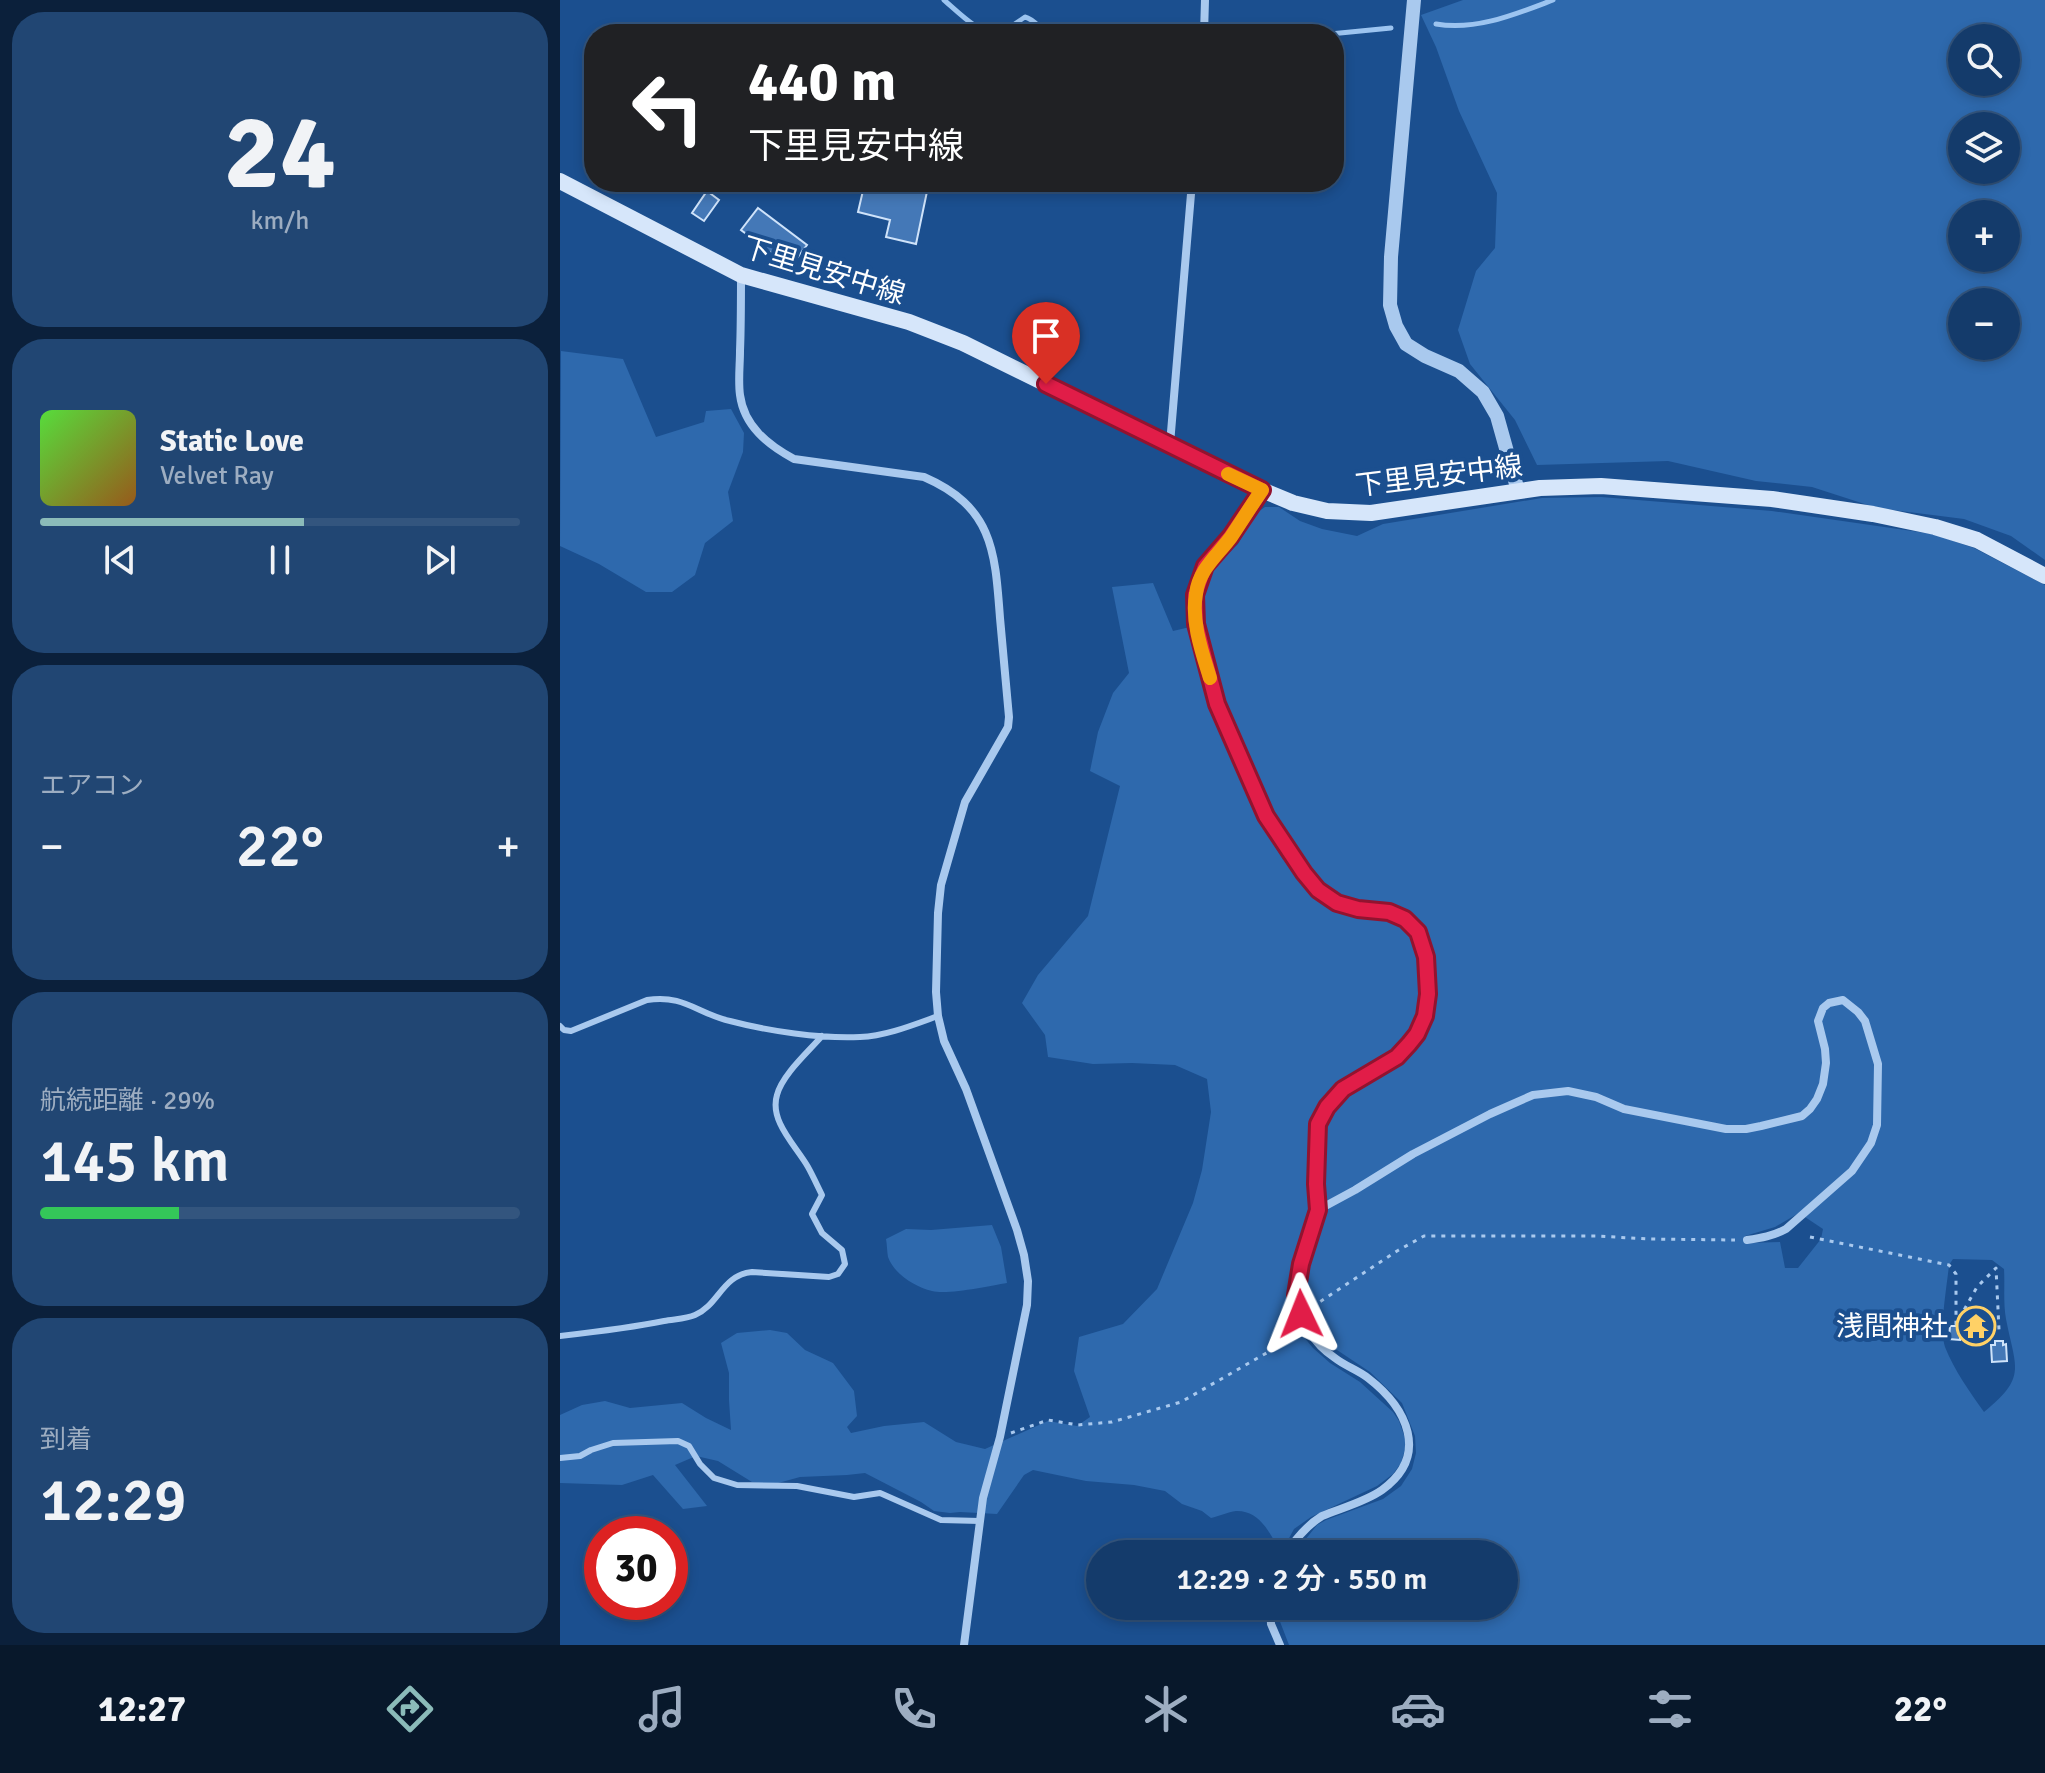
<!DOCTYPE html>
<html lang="ja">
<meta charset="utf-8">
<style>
body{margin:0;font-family:Signika,"Noto Sans JP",sans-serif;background:#214673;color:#f1f3f6;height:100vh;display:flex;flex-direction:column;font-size:30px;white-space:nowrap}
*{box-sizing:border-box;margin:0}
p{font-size:26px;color:#9dadc1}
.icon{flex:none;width:44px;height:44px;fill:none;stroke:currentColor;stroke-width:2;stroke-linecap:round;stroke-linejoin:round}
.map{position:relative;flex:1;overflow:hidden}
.sheet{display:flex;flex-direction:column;gap:12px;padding:12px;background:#0b203b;width:560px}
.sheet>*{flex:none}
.top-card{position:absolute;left:24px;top:24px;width:760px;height:168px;border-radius:32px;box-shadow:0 4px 12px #0003,0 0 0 2px #33557e;background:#202124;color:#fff;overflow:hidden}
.controls{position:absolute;left:1388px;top:24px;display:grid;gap:16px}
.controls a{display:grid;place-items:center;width:72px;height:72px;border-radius:50%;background:#143b6b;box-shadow:0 4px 12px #0003,0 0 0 2px #33557e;font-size:40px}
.speed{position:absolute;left:24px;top:1516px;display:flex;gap:16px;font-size:40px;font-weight:700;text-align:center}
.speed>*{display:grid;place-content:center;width:104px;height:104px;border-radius:50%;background:#143b6b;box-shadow:0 4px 12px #0003,0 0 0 2px #33557e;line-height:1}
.speed .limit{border:12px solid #d22;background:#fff;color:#111}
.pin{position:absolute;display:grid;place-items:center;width:68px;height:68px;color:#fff;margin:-82px -34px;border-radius:50% 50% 50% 0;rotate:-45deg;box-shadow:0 0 8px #0007}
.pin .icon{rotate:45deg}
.me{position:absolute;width:88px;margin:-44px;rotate:358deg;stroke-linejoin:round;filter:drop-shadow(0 0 6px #0008)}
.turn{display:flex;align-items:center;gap:28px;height:168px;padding:0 32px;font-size:36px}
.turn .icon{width:104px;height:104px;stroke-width:2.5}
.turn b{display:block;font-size:56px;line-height:68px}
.big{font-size:60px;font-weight:600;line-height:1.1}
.sheet .widget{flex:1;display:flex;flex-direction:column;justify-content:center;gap:12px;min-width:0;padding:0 28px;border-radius:32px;background:#214673}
.sheet .dial{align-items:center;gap:0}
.dial b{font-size:104px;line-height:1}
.song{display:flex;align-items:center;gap:24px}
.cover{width:96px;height:96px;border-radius:12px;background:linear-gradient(135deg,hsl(110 70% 55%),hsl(30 70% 35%))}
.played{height:8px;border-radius:4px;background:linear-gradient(90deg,#8bbbb9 55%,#33557e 55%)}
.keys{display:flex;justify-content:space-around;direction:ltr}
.heat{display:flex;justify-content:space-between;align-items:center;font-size:44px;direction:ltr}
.charge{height:12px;border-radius:6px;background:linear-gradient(90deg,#34c759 29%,#33557e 0)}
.trip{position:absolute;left:526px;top:1540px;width:432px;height:80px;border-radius:40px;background:#143b6b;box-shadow:0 4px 12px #0003,0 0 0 2px #33557e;font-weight:600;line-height:80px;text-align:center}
.tabs{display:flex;height:128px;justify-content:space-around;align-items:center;background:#08182b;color:#9dadc1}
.tabs .icon{width:56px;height:56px}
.tabs .selected{color:#8bbbb9}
.tabs b{font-size:36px;color:#f1f3f6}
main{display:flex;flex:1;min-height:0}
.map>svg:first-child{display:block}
.green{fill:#2e69ad;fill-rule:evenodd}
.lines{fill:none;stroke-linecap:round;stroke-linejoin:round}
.stream{stroke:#9cc4f0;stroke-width:5}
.building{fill:#4478b7;stroke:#cfe3fa;stroke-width:2}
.path{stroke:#a9c9ee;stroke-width:3;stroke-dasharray:4 6;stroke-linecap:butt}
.service{stroke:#a9c9ee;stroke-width:6}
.minor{stroke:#a9c9ee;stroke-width:8}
.tertiary{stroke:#a9c9ee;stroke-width:14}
.secondary{stroke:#d6e6fa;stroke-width:16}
.route-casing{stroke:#92132f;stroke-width:20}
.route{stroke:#e11d48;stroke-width:14}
.slow{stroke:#f59e0b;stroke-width:14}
.labels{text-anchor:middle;stroke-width:8;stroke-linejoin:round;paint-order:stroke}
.street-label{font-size:28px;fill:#fff;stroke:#1b4f8f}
.poi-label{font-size:28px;fill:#fff;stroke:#1b4f8f;text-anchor:end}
</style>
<main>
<section class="sheet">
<div class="widget dial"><b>24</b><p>km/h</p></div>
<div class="widget">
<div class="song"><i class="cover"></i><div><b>Static Love</b><p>Velvet Ray</p></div></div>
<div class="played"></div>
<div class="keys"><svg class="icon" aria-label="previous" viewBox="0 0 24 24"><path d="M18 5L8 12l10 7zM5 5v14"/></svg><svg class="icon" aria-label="pause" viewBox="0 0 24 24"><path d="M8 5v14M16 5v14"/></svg><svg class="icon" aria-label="next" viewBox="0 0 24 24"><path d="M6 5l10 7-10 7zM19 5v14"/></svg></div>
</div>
<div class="widget"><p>エアコン</p>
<div class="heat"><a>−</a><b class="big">22°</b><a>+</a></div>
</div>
<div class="widget"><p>航続距離 · 29%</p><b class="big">145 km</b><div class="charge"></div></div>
<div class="widget"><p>到着</p><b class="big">12:29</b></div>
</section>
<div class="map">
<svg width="1485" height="1645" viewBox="0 0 1485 1645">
<rect width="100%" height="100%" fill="#1b4f8f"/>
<path class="green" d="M903,0H1485V560L1451,536L1404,519L1317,508L1252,487L1196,481L1108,461L977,465L955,420L910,364L898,330L916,271L935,248L937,193L899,111L876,47L861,15ZM1402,38H1446V82H1402ZM1402,126H1446V170H1402ZM1402,214H1446V258H1402ZM1402,302H1446V346H1402Z
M1,351L63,359L96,437L144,422L146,411L171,409L184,433L183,452L168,492L173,521L145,543L135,575L112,592H86L39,564L0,546Z
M1041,497L1212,511L1373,534L1414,548L1485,585V1645H729L719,1619L718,1606H944V1554H736L745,1540L757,1525L766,1520L823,1499L841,1486L852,1469L856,1453L855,1436L842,1403L810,1372L762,1340L747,1310L743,1293L747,1265L762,1207L767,1125L773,1110L786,1095L840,1062L855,1050L865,1037L871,1016L875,993L871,956L864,929L848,912L832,905L782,898L763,885L733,848L712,813L684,754L663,702L648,649L644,622L642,594L651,571L678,544L695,514L705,507H719L740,521L762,529L797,536L823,524L982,498ZM1239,1213L1263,1229L1261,1239L1238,1268H1225L1220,1242L1186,1243L1185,1236L1215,1227ZM1393,1259L1432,1260L1444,1269C1445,1285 1443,1303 1446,1319C1455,1367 1468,1377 1424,1412C1410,1392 1394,1370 1385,1347C1379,1328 1387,1286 1389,1265Z
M593,583L613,631L630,627L651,706L672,759L699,819L722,858L753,897L776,911L827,918L842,923L852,935L861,959L864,992L860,1014L852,1031L832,1052L779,1085L754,1120L749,1137L750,1213L730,1296L743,1336L753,1348L770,1363L800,1382L833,1412L839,1421L845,1438V1449L841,1463L833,1474L817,1486L751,1517L734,1529L721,1553C711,1536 701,1510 676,1511C668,1512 659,1516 651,1518L642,1511L622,1504L605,1491L574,1485L526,1481L473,1470L464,1475L437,1514L400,1512L390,1513L374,1511L361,1502L305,1473L287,1475L240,1477L211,1485L192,1482L158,1461L136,1456L115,1465L147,1506L123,1509L93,1475L62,1485L0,1483V1415L22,1405L45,1401L70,1408L122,1403L146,1418L171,1430L169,1400V1373L161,1343L177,1333L210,1330L227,1333L245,1350L273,1363L294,1391L297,1416L287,1427L291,1433L324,1426L364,1422L396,1442L425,1449L488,1421L517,1426L530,1417L514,1371L519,1337L563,1324L597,1289L633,1203L642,1170L651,1112L647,1079L615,1065L572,1063L533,1064L488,1057L485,1035L462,1003L478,975L528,916L560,786L530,771L538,732L553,693L569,673L552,587Z
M432,1225L441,1247L447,1283C429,1286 388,1295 372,1291C355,1287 334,1274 328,1257C327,1252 327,1244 326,1239L346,1229L371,1230Z"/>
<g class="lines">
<path class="stream" d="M384,0C396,10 421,36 437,33C447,31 457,22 465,17C474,19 480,29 488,34
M876,24C916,31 956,14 993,0
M770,34L831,28"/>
</g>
<path class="building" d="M305,182H369L356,244L326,237L330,220L298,212Z
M147,191L159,200L144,221L132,213Z
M198,208L247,245L230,267L181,230Z
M1390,1326H1400V1340L1389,1339Z
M1435,1341H1443V1345L1446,1344L1447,1361L1432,1362L1431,1345H1435Z"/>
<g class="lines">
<path class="path" d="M1250,1237L1389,1265L1396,1274V1324L1417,1287L1436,1268L1439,1330
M752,1307L837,1251L864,1236H1036L1089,1239L1175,1240
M451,1433L488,1420L518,1425L552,1422L621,1402L710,1351L732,1325"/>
<path class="service" d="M0,1026L4,1030L11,1031L87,1000C124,994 138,1014 170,1021C208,1031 261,1039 300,1037C326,1036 353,1025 378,1016
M0,1336C35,1332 70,1328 104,1321C114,1319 126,1319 135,1315C159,1305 162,1275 192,1272L269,1277L278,1274L285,1264L282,1250L262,1233L252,1214L262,1195C257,1185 253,1176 248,1167C236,1146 209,1121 217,1095C222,1075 248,1052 262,1036
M0,1458L20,1456L31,1450L53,1443L118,1441L129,1446L140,1464L154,1478L177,1485L237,1486L294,1497L320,1493L381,1520L420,1521"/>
<path class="minor" d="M644,34L645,0
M181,276C181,301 181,326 180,351C180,365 178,381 180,395C184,426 208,445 234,459L364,477C433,507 435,551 440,618C443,651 446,684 449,717L448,727L405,802L381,885L378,913L376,992L378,1016L384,1041L406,1089L457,1230L464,1255L468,1281L467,1305L440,1437L423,1498L404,1645
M610,444L632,182
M702,490C691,507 680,523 669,539C656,557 639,570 636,593C626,659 709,843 757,889C795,926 849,889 865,954C869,970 869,990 866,1006C856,1073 781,1067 760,1121C757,1127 758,1134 758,1140C757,1155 756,1171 756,1186C757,1194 759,1203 757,1212C752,1239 737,1265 737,1293C736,1318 755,1345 775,1358C785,1366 798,1370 808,1378C847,1408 870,1455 822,1490C805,1502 781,1508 762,1516C746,1526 736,1538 726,1554
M758,1210L795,1190L853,1154L930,1114L973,1095L1008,1091L1036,1097L1064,1109L1166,1129H1186L1201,1126L1242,1116L1250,1109L1257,1099L1263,1084L1266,1063L1265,1049L1258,1021L1263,1008L1269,1003L1283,1000L1298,1012L1305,1021L1318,1064L1317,1125L1311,1143L1292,1171L1226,1229C1213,1236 1201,1238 1187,1240
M710,1606L711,1624L720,1645"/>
<path class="tertiary" d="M854,0L831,257L830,305L836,326L846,344L865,356L899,371L923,392L937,416L958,491"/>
<path class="secondary" d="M0,181L181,275L349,322L403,343L702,490L733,503L767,511L811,513L980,488L1041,486L1212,499L1313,514L1375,527L1417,540L1485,576"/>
</g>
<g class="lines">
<g class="route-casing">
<path id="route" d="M486,384L702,490L671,536L645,566L635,595L636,624L657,704L706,816L744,873L758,890L777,903L798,909L829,912L845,919L858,932L866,957L868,994L865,1016L857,1034L849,1044L837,1057L783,1089L767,1107L758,1124L756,1184L758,1210L741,1264L736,1295L741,1314"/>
</g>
<use href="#route" class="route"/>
<path class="slow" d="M650,678C642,652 631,621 636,594C639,569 657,556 671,537C681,522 691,506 702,490L668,474"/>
</g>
<defs>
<g id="temple-ring" transform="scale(2)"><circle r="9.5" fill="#1b4f8f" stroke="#ffd166" stroke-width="1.5"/><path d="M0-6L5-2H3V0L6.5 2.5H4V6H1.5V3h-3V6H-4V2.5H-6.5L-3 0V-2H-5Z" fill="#ffd166"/></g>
</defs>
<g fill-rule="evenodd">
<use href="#temple-ring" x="1416" y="1326"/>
</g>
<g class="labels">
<g class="street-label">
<text transform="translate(264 270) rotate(17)" y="10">下里見安中線</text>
<text transform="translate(879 475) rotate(-7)" y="10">下里見安中線</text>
</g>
<g class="poi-label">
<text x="1388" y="1336">浅間神社</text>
</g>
</g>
</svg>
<div class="controls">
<a><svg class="icon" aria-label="search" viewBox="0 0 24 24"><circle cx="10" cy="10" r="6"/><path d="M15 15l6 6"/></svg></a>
<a><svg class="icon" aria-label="layers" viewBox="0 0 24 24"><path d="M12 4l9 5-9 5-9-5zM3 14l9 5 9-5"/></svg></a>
<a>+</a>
<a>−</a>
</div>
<div class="speed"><div class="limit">30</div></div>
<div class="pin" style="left:486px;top:384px;background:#d93025"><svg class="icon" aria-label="arrive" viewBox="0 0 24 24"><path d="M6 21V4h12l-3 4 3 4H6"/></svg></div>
<svg class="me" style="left:741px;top:1314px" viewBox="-20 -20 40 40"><path d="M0-17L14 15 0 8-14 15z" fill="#e11d48" stroke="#fff" stroke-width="4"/></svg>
<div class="trip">12:29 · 2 分 · 550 m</div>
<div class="top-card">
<div class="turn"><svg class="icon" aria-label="left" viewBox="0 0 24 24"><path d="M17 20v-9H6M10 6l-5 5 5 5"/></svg><div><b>440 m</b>下里見安中線</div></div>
</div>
</div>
</main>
<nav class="tabs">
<b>12:27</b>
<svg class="icon selected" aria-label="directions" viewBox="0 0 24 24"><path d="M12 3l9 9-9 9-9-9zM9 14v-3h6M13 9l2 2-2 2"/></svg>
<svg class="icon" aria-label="music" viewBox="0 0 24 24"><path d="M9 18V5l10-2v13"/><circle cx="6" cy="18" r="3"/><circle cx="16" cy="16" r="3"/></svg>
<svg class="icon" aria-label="phone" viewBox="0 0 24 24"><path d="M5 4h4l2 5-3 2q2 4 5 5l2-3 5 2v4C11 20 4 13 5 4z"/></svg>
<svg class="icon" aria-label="climate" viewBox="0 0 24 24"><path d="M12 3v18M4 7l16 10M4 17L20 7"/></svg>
<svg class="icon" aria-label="car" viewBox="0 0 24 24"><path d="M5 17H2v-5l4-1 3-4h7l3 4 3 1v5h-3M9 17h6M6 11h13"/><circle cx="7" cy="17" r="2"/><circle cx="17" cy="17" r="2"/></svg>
<svg class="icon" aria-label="filters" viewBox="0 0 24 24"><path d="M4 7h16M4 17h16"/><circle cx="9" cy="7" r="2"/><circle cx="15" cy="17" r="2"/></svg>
<b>22°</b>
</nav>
